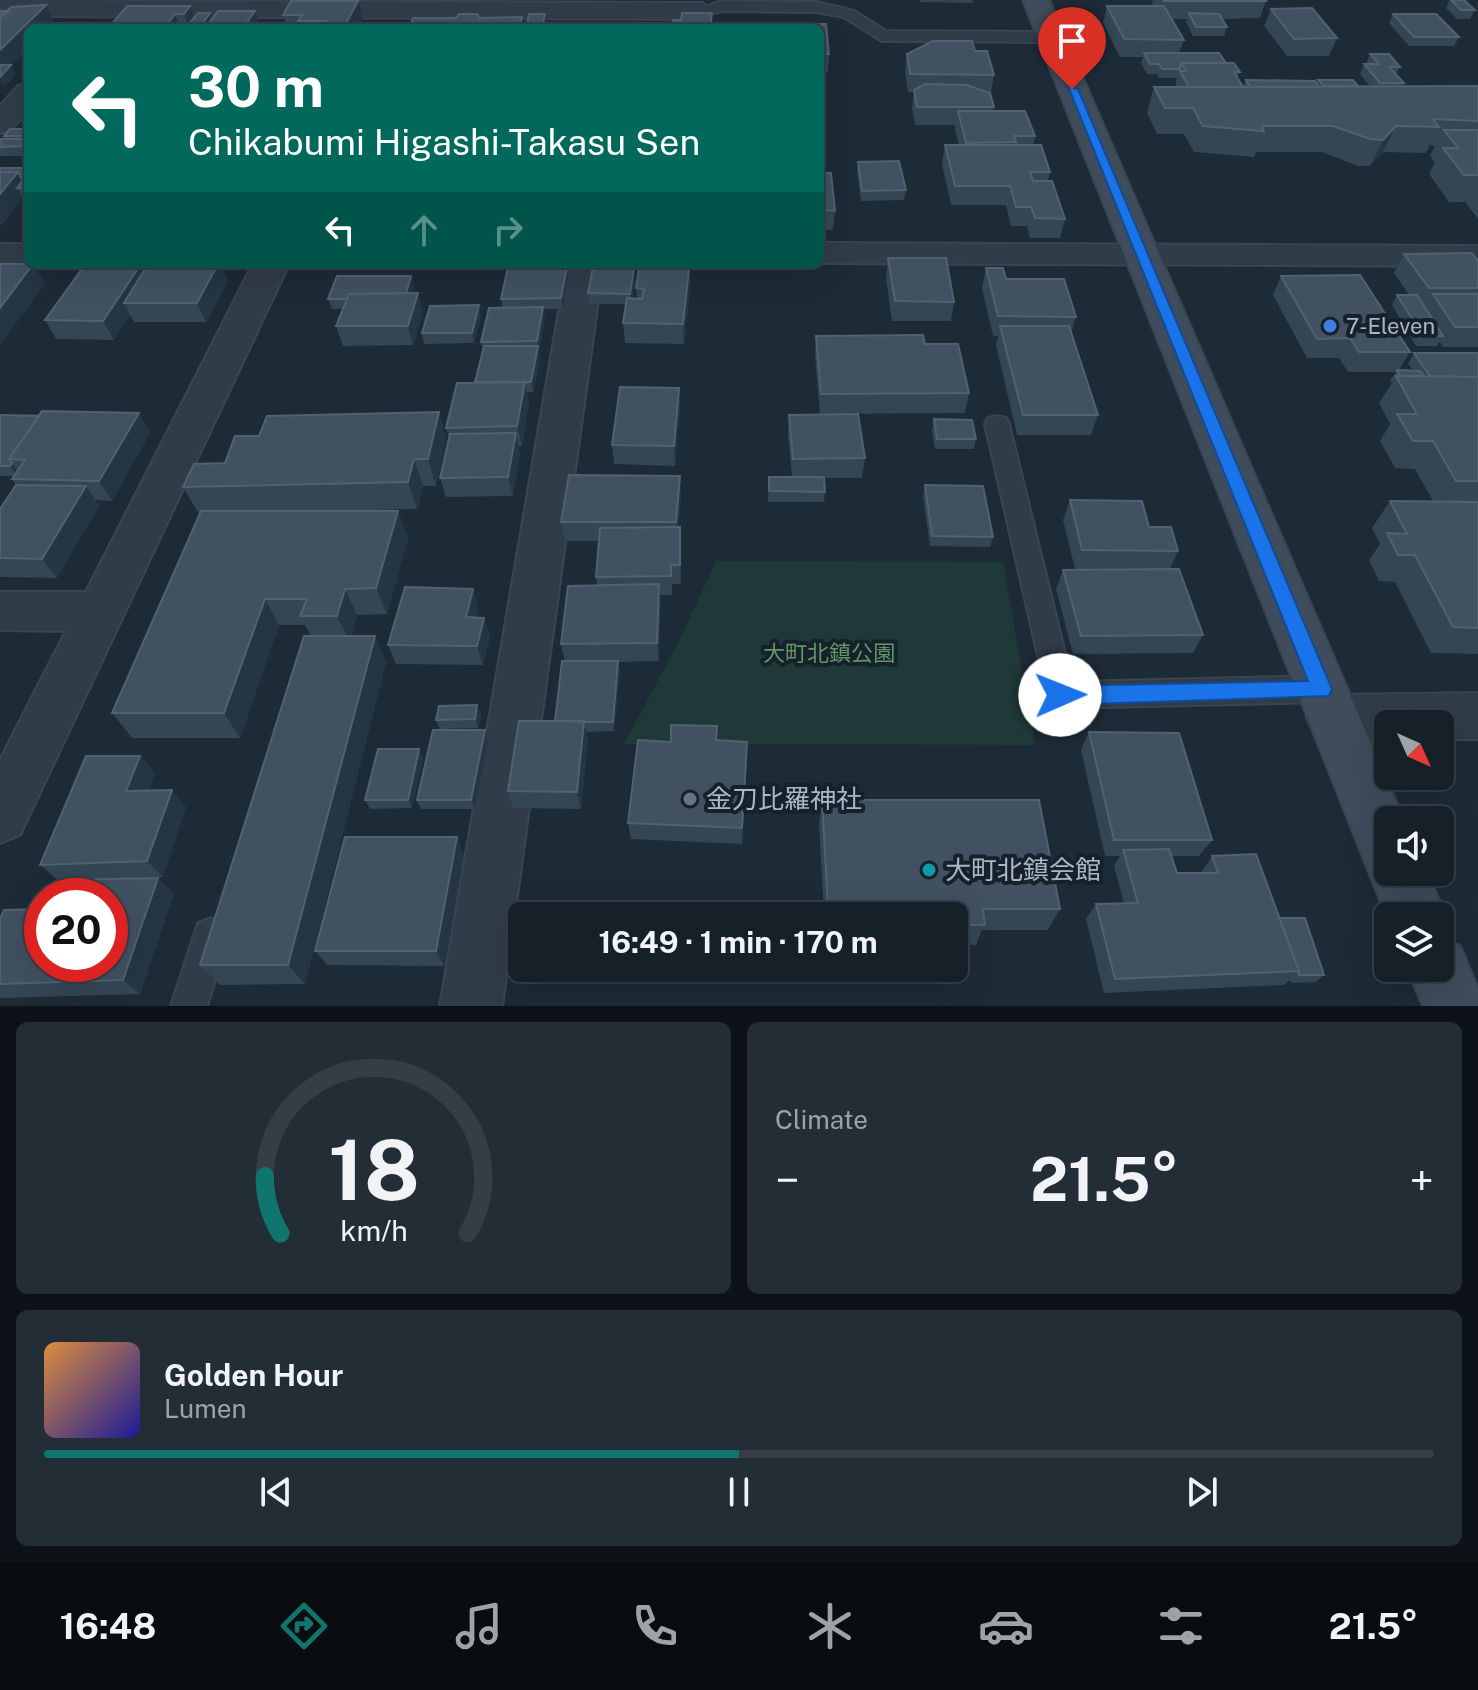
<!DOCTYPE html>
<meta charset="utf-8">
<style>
body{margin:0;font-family:"Public Sans","Noto Sans JP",sans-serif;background:#232d35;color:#f1f3f6;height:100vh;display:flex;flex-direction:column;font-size:30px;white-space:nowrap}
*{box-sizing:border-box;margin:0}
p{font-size:26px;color:#9ea3a8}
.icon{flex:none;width:44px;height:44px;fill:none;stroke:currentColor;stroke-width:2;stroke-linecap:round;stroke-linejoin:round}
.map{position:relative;height:1006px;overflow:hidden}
.sheet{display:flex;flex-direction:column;gap:16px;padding:16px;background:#0c1217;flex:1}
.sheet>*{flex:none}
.hud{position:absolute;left:24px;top:24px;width:800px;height:244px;border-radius:12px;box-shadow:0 8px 32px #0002,0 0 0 2px #353e46;background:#00695c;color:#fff;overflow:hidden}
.needle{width:52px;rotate:135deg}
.buttons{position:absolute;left:1374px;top:710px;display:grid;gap:16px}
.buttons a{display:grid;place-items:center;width:80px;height:80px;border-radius:12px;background:#162029;box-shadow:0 8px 32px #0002,0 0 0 2px #353e46;font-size:40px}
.speed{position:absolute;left:24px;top:878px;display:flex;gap:16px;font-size:40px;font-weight:700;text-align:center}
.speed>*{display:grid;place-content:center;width:104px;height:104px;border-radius:50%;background:#162029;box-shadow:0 8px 32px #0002,0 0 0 2px #353e46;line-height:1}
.speed .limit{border:12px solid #d22;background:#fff;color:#111}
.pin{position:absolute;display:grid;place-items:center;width:68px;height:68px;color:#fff;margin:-82px -34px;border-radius:50% 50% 50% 0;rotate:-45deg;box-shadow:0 0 8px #0007}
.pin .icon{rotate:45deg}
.me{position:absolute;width:88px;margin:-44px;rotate:89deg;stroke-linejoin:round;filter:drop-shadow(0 0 6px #0008)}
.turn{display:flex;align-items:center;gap:28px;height:168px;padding:0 32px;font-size:36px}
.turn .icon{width:104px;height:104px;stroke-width:2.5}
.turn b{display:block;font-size:56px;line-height:68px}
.lanes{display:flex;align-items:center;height:76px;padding:0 32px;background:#0003;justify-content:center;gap:40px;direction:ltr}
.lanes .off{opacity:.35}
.big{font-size:60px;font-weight:700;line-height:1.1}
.sheet .card{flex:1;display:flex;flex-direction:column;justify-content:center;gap:12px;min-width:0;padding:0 28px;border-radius:12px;background:#232d35}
.sheet .dial{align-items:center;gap:0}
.dial svg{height:208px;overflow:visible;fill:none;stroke:#353e46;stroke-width:7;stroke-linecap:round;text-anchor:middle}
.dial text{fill:#f1f3f6;stroke:none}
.song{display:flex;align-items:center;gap:24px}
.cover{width:96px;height:96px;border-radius:12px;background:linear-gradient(135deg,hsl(30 70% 55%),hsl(240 70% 35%))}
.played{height:8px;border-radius:4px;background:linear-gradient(90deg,#0f766e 50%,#353e46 50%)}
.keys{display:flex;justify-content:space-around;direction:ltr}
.heat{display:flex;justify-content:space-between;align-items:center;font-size:44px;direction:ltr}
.sheet .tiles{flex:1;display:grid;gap:16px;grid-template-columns:1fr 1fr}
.card:last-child{grid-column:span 2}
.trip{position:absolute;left:508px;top:902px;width:460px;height:80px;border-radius:12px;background:#162029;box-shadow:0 8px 32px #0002,0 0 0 2px #353e46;font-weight:700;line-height:80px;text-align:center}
.dock{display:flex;height:128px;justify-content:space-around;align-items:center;background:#090d10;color:#9ea3a8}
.dock .icon{width:56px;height:56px}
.dock .selected{color:#0f766e}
.dock b{font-size:36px;color:#f1f3f6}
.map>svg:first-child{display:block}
.green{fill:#1f3838}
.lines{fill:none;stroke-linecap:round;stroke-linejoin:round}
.lane-casing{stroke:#3a4551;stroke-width:4}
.street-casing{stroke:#3a4551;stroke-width:4}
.secondary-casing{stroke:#3a4551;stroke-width:4}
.lane{fill:#303c48;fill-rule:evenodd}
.street{fill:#303c48;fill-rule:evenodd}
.secondary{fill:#3e4c5b;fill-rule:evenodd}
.wall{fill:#344554}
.shaded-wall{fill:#253544}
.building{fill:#415161;stroke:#516170;stroke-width:2}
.route{fill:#1a73e8;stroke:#114b97;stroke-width:2}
.shop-dot{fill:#3f7fe0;stroke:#16212c;stroke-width:3}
.worship-dot{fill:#6b7280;stroke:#16212c;stroke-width:3}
.culture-dot{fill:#0f9aa8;stroke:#16212c;stroke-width:3}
.labels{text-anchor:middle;stroke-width:8;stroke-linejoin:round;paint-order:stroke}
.poi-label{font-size:22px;fill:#aab7c5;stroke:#16212c;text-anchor:start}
.park-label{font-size:22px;fill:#609767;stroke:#16212c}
.near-poi-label{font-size:26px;fill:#aab7c5;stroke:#16212c;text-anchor:start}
</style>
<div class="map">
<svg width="1478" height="1006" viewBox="0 0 1478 1006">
<rect width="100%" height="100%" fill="#1d2b37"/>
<path class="green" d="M716,561L1003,562L1035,745L624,744L681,637Z"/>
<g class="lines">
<g class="lane-casing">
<path id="lane" d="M722,1L817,2L854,11L886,31L1051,32L1059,37L1051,42L882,41L844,17L817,12L722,11L702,16L694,11Z
M997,416L1006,418L1009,424L1072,682L1322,676L1333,680L1337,689L1333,698L1322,702L1060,708L1049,704L985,424L988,418Z
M211,918L224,923L229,936L207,1006H171L198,923Z"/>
</g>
<g class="street-casing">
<path id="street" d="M0,0L702,3L715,11L702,19L0,16Z
M28,83V110L11,130L0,133V106L18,86Z
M820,243L1478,246V266L820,263Z
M0,244H28L30,264H0Z
M253,264H289L20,835L0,843V760L66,631L0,630V592H86Z
M567,264H603L502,1006H440Z
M1478,693V739H1440V724H1388V740L1333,741L1315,734L1307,718L1315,702L1333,695Z"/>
</g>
<g class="secondary-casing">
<path id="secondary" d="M1023,0H1049L1404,820H1388V872H1427L1446,916L1440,929V916H1388V920Z
M1440,938L1460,946L1478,989V1006H1423L1407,968H1440Z"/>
</g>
<use href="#lane" class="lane"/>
<use href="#street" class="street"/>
<use href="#secondary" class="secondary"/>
</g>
<path class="wall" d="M920,0H973L972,3L920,2Z
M1153,0H1265L1266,1L1260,18L1222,19L1227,27L1224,36H1193L1186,22L1187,19H1171L1184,40L1179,53L1226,63L1240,72L1237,78L1243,87L1246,80L1317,83L1318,80L1358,86H1370L1360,74L1364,64H1366L1370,54L1400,67L1396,74L1404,83L1403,86H1478V219L1465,202H1449L1429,174L1435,162L1430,156L1435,146L1430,145L1426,153L1383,152L1370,166H1358L1322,152H1256L1254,157L1194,152L1184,134H1157L1147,113L1154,87H1175L1177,78H1159L1157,74H1147L1141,63L1143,57H1120L1103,23L1107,6H1151Z
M1450,0H1464L1475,10L1470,19H1457L1446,8Z
M358,1L363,18L358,28H287L283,15Z
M190,6L195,17L210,13L212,19L255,11L258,20L253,28H110V26Z
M1271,9L1337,38L1329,56H1287L1264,26Z
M545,14L547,23L546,28H527V24Z
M1393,14L1459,37L1454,46H1409L1389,23Z
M820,28L829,54L828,72H820Z
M975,51L994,75L991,93H988L994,107L993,111L1035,136L1033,145L1050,172L1048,181L1065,219L1060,238H1030L1027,226H1011L1006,205H951L942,164L945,145H959L955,130V125H915L912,108L914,92H908L905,72L907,54Z
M28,129V156H0V139H5L4,136Z
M858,162L906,190L904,200L861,201L857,172Z
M0,168H28V207L23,199Z
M820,173L835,211L833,230H820Z
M1404,254L1478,288V347H1443L1440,342L1437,346H1416L1392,305L1397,295H1409L1394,273Z
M888,258L954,302L951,321H892L886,278Z
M634,268L635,278L632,298H637L636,288L689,269L690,288L684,344L625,343L623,323L626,304H589L588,293Z
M986,268L1076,317L1071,332L1098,415L1091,435H1017L996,345L998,336H993L982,288Z
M142,273L228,281L206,322H134L130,315L114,340L56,339L45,320Z
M411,276L414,286L412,293H418L423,313L413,345L343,346L336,326L343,309H332L328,299Z
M1281,276L1410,352L1399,370H1413L1408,364L1414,353H1478V654L1431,653L1395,582L1379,581L1369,560L1380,544L1372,528L1390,501H1433L1415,469L1395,468L1380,441L1390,424L1379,403L1392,383L1390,381L1396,372H1348L1339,358H1307L1273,295Z
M568,277L563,309H543L545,318L539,352L540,357L533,392H527L529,402L522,446H518L520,453L513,496L446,497L440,478L449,437L446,428L475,383L483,350L481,342L503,308L501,299Z
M481,316L474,343L424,344L422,333Z
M816,336L925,344L969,393L965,413L820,414L815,356Z
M679,388L680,408L675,466L614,464L612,445Z
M439,412L446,439L436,486H423L417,509L333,511H398L408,538L387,614L357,615L351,636H375L386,662L305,984L220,985L200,965L311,636L305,625H279L240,738H132L112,713L200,514H199L183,487L225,463L259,436Z
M139,413L150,433L112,501L95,500L99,506L57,578L0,577V509L16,485L12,479L14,476H0V415Z
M789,415L865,458L862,478H824L825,492L824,502H768L769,477H792L788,435Z
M934,419L976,439L974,449H935L932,430Z
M680,476L681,496L678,527L681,547V584H672V595H660L659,661L618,662L620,671L614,731L586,732L588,739L581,809L513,808L508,791L555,721L565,661L561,644L597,585L596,577L599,541H565L561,522Z
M925,485L993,537L990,547L930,546L923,496Z
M1070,500L1149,527L1178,551L1170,569L1203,635L1193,653L1073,654L1056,589L1063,570H1098L1075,569L1063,520Z
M473,589L478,608L476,618H484L490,637L483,665L396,664L388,645Z
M477,705L481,715L478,728L440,729L436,720Z
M1089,732L1212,840L1199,856H1172L1177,873H1201L1212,856L1279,918L1324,975L1316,982L1291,983L1290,980L1284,985L1104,993L1086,919L1096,904L1124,903L1114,866L1120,856H1105L1081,750Z
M488,740L475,809H421L417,800Z
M717,740L747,759L742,844L631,839L628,823L671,742Z
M419,749L423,758L412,808L370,809L365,800Z
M140,756L155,773L148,791L186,807L163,877L75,880L174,893L140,994L0,998V919L42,964L61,880L59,881L40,865Z
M822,800L1060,909L1048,930H982L976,945H954V916H824L819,823Z
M464,854L444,966L327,965L315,951Z"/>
<path class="shaded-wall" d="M358,1L363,18L358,28H344Z
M46,5L54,22L48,28H28V49L11,66L16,75L3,88L0,82V77L4,72L0,64V50Z
M190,6L197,23L188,25L189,28L184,14Z
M255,11L258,20L253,28H243Z
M210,13L213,22L209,28H202L201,25Z
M175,14L180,28H167L166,26Z
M545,14L547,23L546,28H544L543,24Z
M522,17L524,28H519Z
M1396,126L1383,152L1370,166L1383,140Z
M18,172L27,188H17L23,199L0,227V194Z
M33,264L45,284L0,345V308Z
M218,264H221L228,281L206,322L197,303Z
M139,267L149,286L124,303L130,315L114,340L103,321Z
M567,267L568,277L563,309L561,298Z
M634,268L635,278L631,304L630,294Z
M689,269L690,288L684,344L683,324Z
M411,276L414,286L407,309L404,298Z
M418,293L423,313L413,345L408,326Z
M479,305L481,316L474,343L472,333Z
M543,307L545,318L539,352L537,341Z
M538,346L540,357L533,392L531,382Z
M525,382L529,402L522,446L517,426Z
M679,388L680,408L675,466L674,446Z
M439,412L446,439L436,486L428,459Z
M139,413L150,433L112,501L99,481Z
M516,433L520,453L513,496L508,477Z
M414,459L423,486L417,509L408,482Z
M12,463L19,474L18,476L10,466Z
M680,476L681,496L677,541L676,522Z
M86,486L99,506L57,578L42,559Z
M398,511L408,538L387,614L376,588Z
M680,527L681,547V584L680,565Z
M659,584L661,603L659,661L657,643Z
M345,589L357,615L350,642L337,616Z
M473,589L478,608L472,636L466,617Z
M265,599L279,625L240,738L224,713Z
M484,618L490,637L483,665L477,646Z
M375,636L386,662L305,984L288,965Z
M618,661L620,671L614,731L613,722Z
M477,705L481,715L478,728L475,719Z
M584,721L588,739L581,809L577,792Z
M485,730L488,740L475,809L471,800Z
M419,749L423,758L412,808L408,800Z
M140,756L155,773L141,808L126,791Z
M172,790L186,807L163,877L147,861Z
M457,837L464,854L444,966L436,951Z
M158,878L174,893L140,994L123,980Z"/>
<path class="building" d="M1163,0H1265L1266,1H1164Z
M1451,0H1464L1475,10H1461Z
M291,1H358L344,27H323L327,21H298L302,15H283Z
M46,5L0,50V18L11,7Z
M127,6H190L184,14H175L166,26H110Z
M1107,6H1164L1184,40L1124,39Z
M1312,8L1337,38L1294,39L1271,9Z
M0,11H8L0,18Z
M218,11H255L243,28H205Z
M198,13H210L201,25H188Z
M682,13H712L710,28H671L673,20H681Z
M1189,13L1219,14L1227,27H1196Z
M459,14H478L479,18L522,17L519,28H409L413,18H456Z
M529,14H545L543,24H527Z
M1393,14H1436L1459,37H1414Z
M763,24H826L829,54H820V28H763Z
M933,41H972L975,51H987L994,75L910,74L907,54Z
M1144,53H1219L1226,63H1181L1180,69H1162L1159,64H1150Z
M1370,54H1389L1400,67H1389L1404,83H1380L1364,64H1379Z
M1181,63H1234L1240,72H1234L1243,87H1189L1180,71H1186Z
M0,65H11L0,77Z
M1246,80L1315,81L1319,87H1250Z
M1318,80H1353L1358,86H1324Z
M925,84L967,85L990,93L994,107H917L914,90Z
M1478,86V121L1433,119L1439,127L1396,126L1383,140L1370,139L1333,126H1262L1264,131L1203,126L1193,108H1165L1154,87Z
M958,111H1025L1035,136H1014L1016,142L966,143Z
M10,129H28V136H4Z
M1444,130H1478V175H1464L1443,148H1458Z
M0,139H28V142L24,146L0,147Z
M945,145H1041L1050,172H1030L1033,181H1052L1065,219L1035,218L1031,207H1016L1010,186H955Z
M899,161L906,190L862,191L858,162Z
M0,168H28V173L24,179H22L18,172H0Z
M0,172H18L0,194Z
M820,173H831L835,211L820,210Z
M28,174V188H17Z
M1472,253L1478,261V288H1429L1404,254Z
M888,258H946L954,302L895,301Z
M0,264H33L0,308Z
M148,264H218L197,303H124Z
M84,266L139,267L103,321L45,320Z
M508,267H567L561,298L501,299Z
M593,267L634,268L630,294L588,293Z
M639,268L689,269L683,324L623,323L627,298L642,299L644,289L636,288Z
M986,268H1003L1006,279H1064L1076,317L998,316Z
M1360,275L1410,352H1359L1350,338L1317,339L1281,276Z
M337,276H411L406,293L349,294L347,299H328Z
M418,293L408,326H336L349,294Z
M1433,294H1478V327H1455Z
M1397,295H1417L1443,336H1423Z
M479,305L472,333H422L430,306Z
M543,307L537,341L481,342L489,308Z
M1000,326H1069L1098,415H1023Z
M923,335L925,344H958L969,393L821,394L816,336Z
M484,346H538L531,382H475Z
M1414,353H1478V377L1430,376Z
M1397,370L1420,371L1424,376H1400Z
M1396,376L1478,377V481H1456L1433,441H1413L1397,414H1417Z
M525,382L517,426L446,428L457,383Z
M620,387L679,388L674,446L612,445Z
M42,411L139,413L99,481L12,479L25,460L9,459Z
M439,412L428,459H414L408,482L183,487L194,464L225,463L235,436H259L267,416Z
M858,414L865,458L793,459L789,415Z
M0,415L39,416L9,459L12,463L10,466H0Z
M934,419L972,420L976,439H937Z
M516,433L508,477L440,478L450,434Z
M569,475L680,476L676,522H561Z
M769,477H824L825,492L769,491Z
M16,485L86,486L42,559L0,558V509Z
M925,485L983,486L993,537L932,536Z
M1070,500L1142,501L1149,527H1171L1178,551L1082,550Z
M1390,501L1478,502V628L1453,627L1415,555H1398L1387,533L1407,534Z
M201,511H398L376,588L345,589L337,616H300L307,599H265L224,713H112Z
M680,527V565H671V576L596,577L600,528Z
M1179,569L1203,635L1081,636L1063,570Z
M659,584L657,643L561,644L568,586Z
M405,587L473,589L466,617L484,618L477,646L388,645Z
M304,636H375L288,965H200Z
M562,661H618L613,722L555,721Z
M477,705L475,719L436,720L439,706Z
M519,721H584L577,792L508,791Z
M671,725L717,726L716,740L747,742L742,828L628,823L638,740L671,742Z
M433,730H485L471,800H417Z
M1089,732L1179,733L1212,840H1114Z
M378,749H419L408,800H365Z
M86,756H140L126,791L172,790L147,861L40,865Z
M822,800H1039L1060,909H983L985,925H954V916H939L938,908H828Z
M345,837H457L436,951H315Z
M1169,849L1177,873H1218L1212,856L1256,854L1299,971L1115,979L1096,904L1138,903L1123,850Z
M158,878L123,980L0,984V919L4,910L42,909V964H110V896H55L61,880Z
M1279,918H1305L1324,975H1299L1298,973L1299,971Z"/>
<path class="route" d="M1068,86L1078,89L1332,689L1329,696L1060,705L1052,702L1049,695L1052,689L1060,686L1308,681Z"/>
<circle class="shop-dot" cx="1330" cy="326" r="8"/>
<circle class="worship-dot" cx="690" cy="799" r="8"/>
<circle class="culture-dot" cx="929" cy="870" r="8"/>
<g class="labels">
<g class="poi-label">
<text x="1346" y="334">7-Eleven</text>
</g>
<g class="park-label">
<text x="829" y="661">大町北鎮公園</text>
</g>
<g class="near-poi-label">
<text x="706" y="808">金刀比羅神社</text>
<text x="945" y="879">大町北鎮会館</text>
</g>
</g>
</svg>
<div class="buttons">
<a><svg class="needle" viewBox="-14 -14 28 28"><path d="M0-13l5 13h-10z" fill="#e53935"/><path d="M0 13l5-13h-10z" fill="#9ea3a8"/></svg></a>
<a><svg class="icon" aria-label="sound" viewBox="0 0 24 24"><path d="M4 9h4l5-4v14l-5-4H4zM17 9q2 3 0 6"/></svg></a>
<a><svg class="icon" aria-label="layers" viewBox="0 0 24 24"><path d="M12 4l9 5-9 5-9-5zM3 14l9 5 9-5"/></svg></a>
</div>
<div class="speed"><div class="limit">20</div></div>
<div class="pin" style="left:1072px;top:89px;background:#d93025"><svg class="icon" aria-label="arrive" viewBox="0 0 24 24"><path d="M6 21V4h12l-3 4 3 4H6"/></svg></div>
<svg class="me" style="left:1060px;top:695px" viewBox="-20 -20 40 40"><circle r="19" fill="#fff"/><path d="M0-13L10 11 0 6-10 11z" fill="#1a73e8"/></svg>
<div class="trip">16:49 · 1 min · 170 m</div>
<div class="hud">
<div class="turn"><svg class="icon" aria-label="left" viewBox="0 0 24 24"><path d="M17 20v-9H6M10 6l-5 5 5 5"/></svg><div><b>30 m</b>Chikabumi Higashi-Takasu Sen</div></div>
<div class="lanes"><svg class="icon" aria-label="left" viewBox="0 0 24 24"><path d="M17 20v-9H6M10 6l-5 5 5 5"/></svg><svg class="icon off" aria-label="ahead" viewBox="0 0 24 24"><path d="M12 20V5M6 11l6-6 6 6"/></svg><svg class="icon off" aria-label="right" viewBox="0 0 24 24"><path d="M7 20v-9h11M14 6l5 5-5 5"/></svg></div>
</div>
</div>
<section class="sheet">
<div class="tiles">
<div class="card dial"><svg viewBox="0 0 100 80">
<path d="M14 69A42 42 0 1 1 86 69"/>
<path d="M14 69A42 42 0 0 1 8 47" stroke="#0f766e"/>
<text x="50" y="56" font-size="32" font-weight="700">18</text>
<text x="50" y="72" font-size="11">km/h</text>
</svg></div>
<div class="card"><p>Climate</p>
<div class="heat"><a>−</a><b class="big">21.5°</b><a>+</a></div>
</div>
<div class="card">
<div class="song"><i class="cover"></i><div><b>Golden Hour</b><p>Lumen</p></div></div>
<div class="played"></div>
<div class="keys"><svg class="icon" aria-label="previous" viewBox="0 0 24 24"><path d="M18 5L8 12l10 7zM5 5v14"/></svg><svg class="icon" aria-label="pause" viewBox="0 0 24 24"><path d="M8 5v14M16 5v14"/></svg><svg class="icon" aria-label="next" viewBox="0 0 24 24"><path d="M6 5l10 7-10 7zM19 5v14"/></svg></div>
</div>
</div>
</section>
<nav class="dock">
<b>16:48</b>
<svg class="icon selected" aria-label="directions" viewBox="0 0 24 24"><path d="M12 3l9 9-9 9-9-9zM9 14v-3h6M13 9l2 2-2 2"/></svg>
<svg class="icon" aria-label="music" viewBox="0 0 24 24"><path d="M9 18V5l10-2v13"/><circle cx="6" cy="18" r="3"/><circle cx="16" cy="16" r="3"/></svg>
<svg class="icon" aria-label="phone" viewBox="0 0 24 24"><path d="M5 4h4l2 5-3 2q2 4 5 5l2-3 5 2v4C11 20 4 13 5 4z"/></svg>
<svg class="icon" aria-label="climate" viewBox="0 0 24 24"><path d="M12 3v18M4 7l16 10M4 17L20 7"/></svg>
<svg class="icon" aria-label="car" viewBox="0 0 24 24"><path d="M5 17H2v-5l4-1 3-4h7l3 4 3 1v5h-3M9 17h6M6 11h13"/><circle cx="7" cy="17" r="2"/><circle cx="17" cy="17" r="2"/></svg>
<svg class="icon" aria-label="filters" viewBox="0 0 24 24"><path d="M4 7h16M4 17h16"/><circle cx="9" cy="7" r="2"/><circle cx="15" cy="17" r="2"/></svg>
<b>21.5°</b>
</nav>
